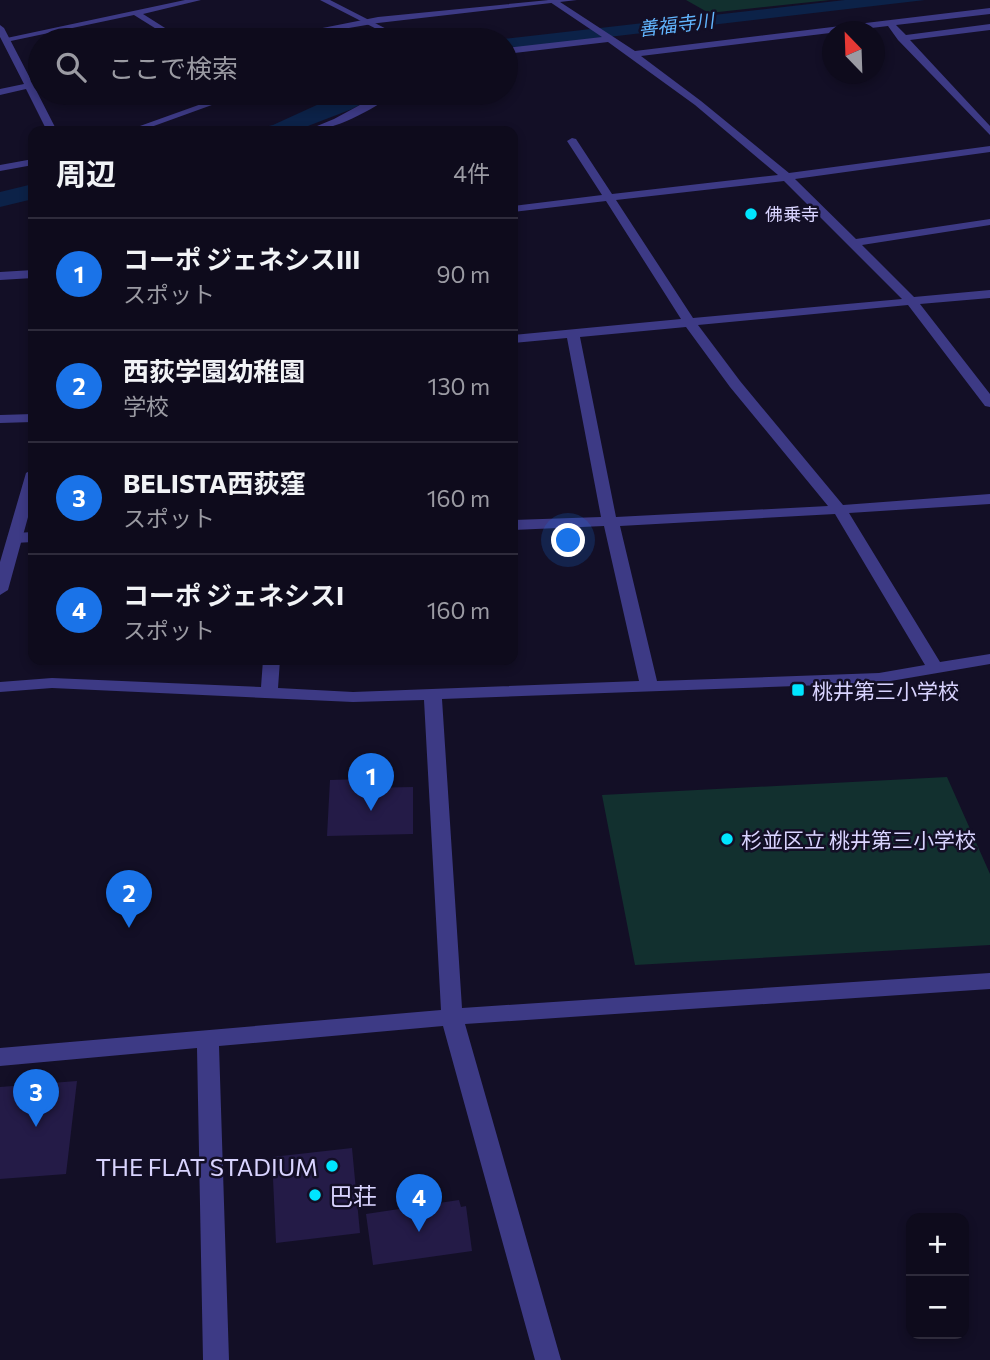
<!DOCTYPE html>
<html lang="ja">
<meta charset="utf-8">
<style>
body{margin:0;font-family:Commissioner,"Noto Sans JP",sans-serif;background:#171425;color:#f1f3f6}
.controls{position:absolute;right:21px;bottom:21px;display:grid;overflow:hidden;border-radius:14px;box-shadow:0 4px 10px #0003}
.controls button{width:63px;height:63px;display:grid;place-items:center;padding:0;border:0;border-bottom:2px solid #2e2b3b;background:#0e0b1c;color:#f1f3f6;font:35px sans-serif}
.compass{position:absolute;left:822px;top:21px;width:63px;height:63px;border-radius:50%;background:#0e0b1c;box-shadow:0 4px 10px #0003;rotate:337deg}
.you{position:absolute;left:569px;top:541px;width:24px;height:24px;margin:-18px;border:5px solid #fff;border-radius:50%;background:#1a73e8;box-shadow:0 0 0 10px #1a73e833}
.badge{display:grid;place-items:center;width:46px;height:46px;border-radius:50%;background:#1a73e8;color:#fff;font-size:23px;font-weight:700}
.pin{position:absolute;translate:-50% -58px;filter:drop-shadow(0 2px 4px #0008)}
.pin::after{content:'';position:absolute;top:37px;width:24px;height:21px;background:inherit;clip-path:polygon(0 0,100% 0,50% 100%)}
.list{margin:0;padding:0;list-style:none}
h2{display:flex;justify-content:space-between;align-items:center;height:91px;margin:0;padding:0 28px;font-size:30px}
h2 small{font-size:23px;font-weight:400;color:#9b9ba3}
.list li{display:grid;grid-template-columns:46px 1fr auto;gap:21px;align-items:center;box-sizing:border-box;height:112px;padding:0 28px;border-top:2px solid #2e2b3b}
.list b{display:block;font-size:26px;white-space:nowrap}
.list p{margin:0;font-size:23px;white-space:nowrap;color:#9b9ba3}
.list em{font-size:23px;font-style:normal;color:#9b9ba3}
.icon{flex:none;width:38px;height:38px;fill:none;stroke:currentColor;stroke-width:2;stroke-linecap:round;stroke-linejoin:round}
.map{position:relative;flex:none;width:990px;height:1360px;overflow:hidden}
.search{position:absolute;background:#0e0b1c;box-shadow:0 4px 10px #0003;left:28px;top:28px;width:490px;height:77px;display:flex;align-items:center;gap:18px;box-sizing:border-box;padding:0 24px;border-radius:38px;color:#9b9ba3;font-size:26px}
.panel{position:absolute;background:#0e0b1c;box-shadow:0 4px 10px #0003;left:28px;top:126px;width:490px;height:539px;border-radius:14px}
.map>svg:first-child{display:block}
</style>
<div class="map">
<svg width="990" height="1360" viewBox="0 0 990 1360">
<rect width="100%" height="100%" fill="#130f26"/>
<path fill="#12302f" d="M686,0H830L709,13Z
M947,777L990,874V945L635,965L602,795Z"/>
<path fill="#0c2248" d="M845,0H925L506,49V40H494Z
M343,93H381L352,109L295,131H247L273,125Z
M33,184V199L0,207V192Z"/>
<path fill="#241b47" d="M363,779V788L413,787V834L327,836L330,780Z
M77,1081L66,1174L0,1179V1087Z
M352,1148L360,1233L276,1243L272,1157Z
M459,1200L461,1207L466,1206L472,1251L373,1265L366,1214Z"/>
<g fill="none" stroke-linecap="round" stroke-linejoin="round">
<path fill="#3d3a85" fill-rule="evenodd" d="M185,0H201L143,14L184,40H174L134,15L6,42L2,39Z
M320,0H330L408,40H398Z
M547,0H557L635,51L990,8V14L896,25L906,35L990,24V30L910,40L990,126V135L898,40L888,26L641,56L701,101L789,173L990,146V152L795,179L856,239L990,219V225L862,245L914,297L990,290V298L920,304L990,394V407L985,406L908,305L698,325L740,381L843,505L990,494V504L849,513L940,662L990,654V664L879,683L442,699L462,1008L990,973V989L465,1024L561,1360H535L443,1026L219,1046L229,1360H203L197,1048L0,1066V1048L441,1010L424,700L353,702L52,688L0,692V682L52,678L261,687L263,660H280L278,688L353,692L639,681L604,526L513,530V520L601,517L567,338L513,343V335L681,319L606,201L513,212V206L602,195L567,141L572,138L576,139L612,194L778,175L695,105L608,42L506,54V48L602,37ZM784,181L902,299L693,318L616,200ZM686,327L730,387L828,506L616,517L580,337ZM835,514L925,665L879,673L657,681L620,526Z
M232,93H245L140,131H126Z
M382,93H394C374,110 331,132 305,131L334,119Z
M33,159V165L0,171V165Z
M33,270V278L0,280V272Z
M33,414V422L0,423V415Z
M33,532V542L15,543L7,538L15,533Z"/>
<path fill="#3d3a85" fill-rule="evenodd" d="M549,0H577L378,23L279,40H262L378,17Z
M0,25L4,28L32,82H40V86L35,88L57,131H47L26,89L0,95V89L24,84L0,37Z
M33,469V499L8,590L0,595V562L26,473Z"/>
</g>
<g fill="#00e5ff" stroke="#130f26" stroke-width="2.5">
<circle cx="751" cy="214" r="7"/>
<rect x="791" y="683" width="14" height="14" rx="3.5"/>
<circle cx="727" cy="839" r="7"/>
<circle cx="332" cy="1166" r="7"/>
<circle cx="315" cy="1195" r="7"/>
</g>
<g text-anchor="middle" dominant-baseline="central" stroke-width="5" stroke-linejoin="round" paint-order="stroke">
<g font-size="18" fill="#d9d4ff" stroke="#130f26" text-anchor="start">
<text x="765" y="214">佛乗寺</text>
</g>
<g font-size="19" font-style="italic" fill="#62b6ff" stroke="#130f26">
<text transform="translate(676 24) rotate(-7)">善福寺川</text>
</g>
<g font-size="21" fill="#d9d4ff" stroke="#130f26" text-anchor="start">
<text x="812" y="690">桃井第三小学校</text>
<text x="741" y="839">杉並区立 桃井第三小学校</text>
</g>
<g font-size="24" fill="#d9d4ff" stroke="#130f26" text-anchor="end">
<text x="318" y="1166">THE FLAT STADIUM</text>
<text x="329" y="1195" text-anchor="start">巴荘</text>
</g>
</g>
</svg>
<div class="controls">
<button>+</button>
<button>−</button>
</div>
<svg class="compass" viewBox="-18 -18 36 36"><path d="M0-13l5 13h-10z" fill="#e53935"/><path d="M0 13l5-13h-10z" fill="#9b9ba3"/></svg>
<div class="you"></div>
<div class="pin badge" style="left:371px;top:811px">1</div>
<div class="pin badge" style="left:129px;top:928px">2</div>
<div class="pin badge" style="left:36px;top:1127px">3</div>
<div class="pin badge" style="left:419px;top:1232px">4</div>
<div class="search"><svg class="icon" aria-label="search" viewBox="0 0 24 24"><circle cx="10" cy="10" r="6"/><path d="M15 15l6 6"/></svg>ここで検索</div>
<section class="panel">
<h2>周辺<small>4件</small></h2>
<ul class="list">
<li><span class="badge">1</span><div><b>コーポ ジェネシスIII</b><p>スポット</p></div><em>90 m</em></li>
<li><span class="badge">2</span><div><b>西荻学園幼稚園</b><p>学校</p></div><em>130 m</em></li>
<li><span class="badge">3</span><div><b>BELISTA西荻窪</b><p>スポット</p></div><em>160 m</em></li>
<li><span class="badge">4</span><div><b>コーポ ジェネシスI</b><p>スポット</p></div><em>160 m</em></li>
</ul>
</section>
</div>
